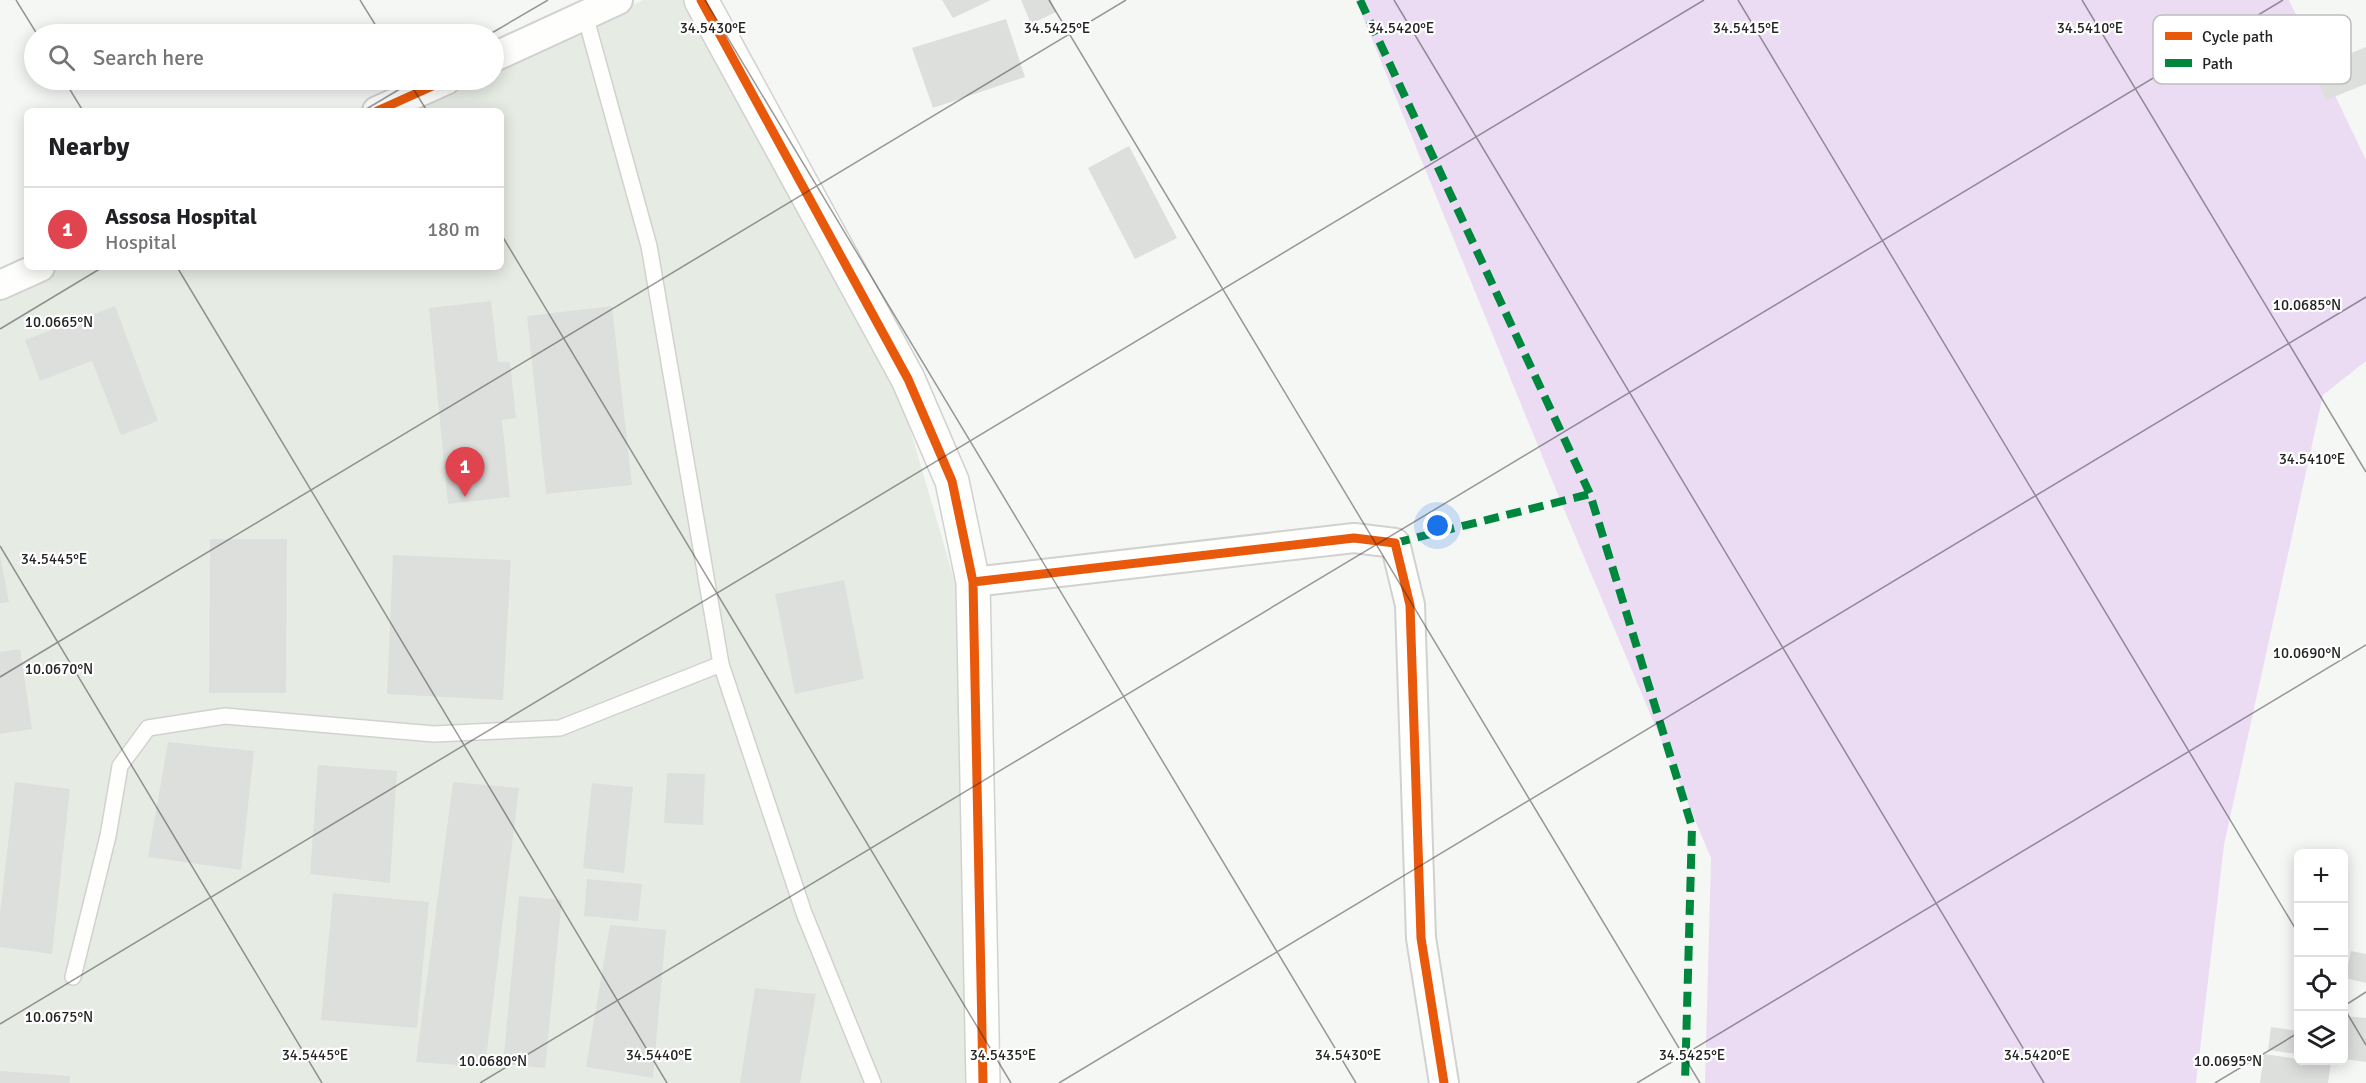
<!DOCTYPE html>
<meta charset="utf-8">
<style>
body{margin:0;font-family:Signika,sans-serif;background:#f2f2f2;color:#202124}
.controls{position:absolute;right:18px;bottom:18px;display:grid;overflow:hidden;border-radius:9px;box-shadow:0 3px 15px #0003}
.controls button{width:54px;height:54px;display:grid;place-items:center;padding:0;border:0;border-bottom:2px solid #e0e0e0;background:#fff;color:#202124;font:30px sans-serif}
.you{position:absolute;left:1438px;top:526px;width:21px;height:21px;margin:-15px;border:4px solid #fff;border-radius:50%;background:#1a73e8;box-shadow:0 0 0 9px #1a73e833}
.badge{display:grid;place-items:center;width:39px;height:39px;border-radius:50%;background:#6c6e6c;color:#fff;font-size:20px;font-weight:700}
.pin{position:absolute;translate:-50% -50px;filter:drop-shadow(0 2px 3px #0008)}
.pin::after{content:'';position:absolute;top:32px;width:21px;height:18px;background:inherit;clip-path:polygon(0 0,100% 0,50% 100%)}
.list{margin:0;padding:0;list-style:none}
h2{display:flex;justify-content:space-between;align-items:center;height:78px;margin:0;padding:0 24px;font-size:26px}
h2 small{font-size:20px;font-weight:400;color:#757577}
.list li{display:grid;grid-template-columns:39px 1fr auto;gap:18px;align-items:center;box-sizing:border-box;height:84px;padding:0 24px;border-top:2px solid #e0e0e0}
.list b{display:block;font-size:22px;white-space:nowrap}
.list p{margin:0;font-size:20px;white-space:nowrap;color:#757577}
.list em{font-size:20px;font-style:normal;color:#757577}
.icon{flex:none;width:33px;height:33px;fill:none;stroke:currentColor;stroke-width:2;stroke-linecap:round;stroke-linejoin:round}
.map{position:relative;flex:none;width:2366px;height:1083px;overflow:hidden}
.search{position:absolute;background:#fff;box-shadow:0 3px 15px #0003;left:24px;top:24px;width:480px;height:66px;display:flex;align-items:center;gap:15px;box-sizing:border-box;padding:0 21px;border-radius:33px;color:#757577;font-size:22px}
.panel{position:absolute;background:#fff;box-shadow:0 3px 15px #0003;left:24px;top:108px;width:480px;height:162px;border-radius:9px}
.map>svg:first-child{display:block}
</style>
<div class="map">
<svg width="2366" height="1083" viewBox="0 0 2366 1083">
<rect width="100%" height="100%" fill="#f5f7f4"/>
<path fill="#e6ece4" d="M643,0H690L901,398L959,596L973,1083H0V294L59,267H501V111H400L469,80H494V68Z"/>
<path fill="#ebdcf4" d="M1356,0H2289L2366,160V361L2323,395L2224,845L2196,1083H1705L1711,858L1563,507Z"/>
<path fill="#dddfdd" d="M942,0H991L953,18Z
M1021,0H1051L1056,12L1031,24Z
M1006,19L1025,77L933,108L912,48Z
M2366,47V84L2326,100L2313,69Z
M1129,146L1177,238L1135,259L1088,168Z
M491,301L498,362H510L516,418L502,420L510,497L448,504L429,308Z
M115,306L158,421L121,435L92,361L40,381L25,340Z
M612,306L632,485L546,494L527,316Z
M210,539H287L286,693H209Z
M0,555L9,602L0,603Z
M393,555L511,560L503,700L387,694Z
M844,580L864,679L795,694L775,594Z
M20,649L32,729L0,734V652Z
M168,742L254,751L241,870L148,857Z
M318,765L397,771L390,883L310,874Z
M667,773L705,774L703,825L664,823Z
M15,782L70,789L52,954L0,947V914Z
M453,782L519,788L485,1067L416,1062Z
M592,783L633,787L624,873L583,868Z
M587,879L642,884L638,921L584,916Z
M333,893L429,902L417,1028L321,1020Z
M519,896L562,900L545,1068L503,1064Z
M610,925L666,930L653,1078L586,1067Z
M2351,951L2366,954V983L2345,978Z
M755,988L816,994L800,1083H740Z
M2344,1016L2366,1018V1062L2344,1059Z
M2271,1027L2298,1031V1054L2268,1050Z
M2264,1054L2298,1059V1060L2331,1063L2328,1083H2260Z
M0,1071L70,1076V1083H0Z"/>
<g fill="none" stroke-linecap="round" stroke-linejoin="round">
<g stroke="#d1d2d0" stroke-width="18">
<path id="service" d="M585,15L649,246L721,664L804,913L873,1083
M73,977L108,836L120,766L148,728L225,716L434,734L560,728L721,664"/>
</g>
<g stroke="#d1d2d0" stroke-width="32">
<path id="minor" d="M494,57L618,0
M377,111L446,80
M0,285L40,267
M973,582L1354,538L1395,543L1410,605L1421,938L1444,1083"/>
</g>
<g stroke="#d1d2d0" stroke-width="36">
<path id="tertiary" d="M701,0L908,379L952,481L973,582L983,1083"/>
</g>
<use href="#service" stroke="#fefefd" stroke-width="15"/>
<use href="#minor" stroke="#fefefd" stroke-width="28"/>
<use href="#tertiary" stroke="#fefefd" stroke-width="33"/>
<path stroke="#00873e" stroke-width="8" stroke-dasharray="15 8" stroke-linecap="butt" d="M1360,0L1590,494L1692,827L1685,1083
M1395,543L1590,494"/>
<g stroke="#fff" stroke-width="13">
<path id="cycleway" d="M701,0L908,379L952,481L973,582L983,1083
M377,111L446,80
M973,582L1354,538L1395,543L1410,605L1421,938L1444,1083"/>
</g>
<use href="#cycleway" stroke="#e8590c" stroke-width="9"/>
</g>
<path fill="none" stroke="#232423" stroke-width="1.5" stroke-opacity="0.45" d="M16,0L37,34M360,0L381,34M705,0L1356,1083M1049,0L1700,1083M1394,0L2044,1083M1738,0L2298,933M2082,0L2366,472M490,34L548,0M64,80L83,111M408,80L427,111M363,111L415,80M501,234L1011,1083M177,267L667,1083M0,329L103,267M0,546L322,1083M0,677L1126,0M2344,1006L2366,992M2344,1008L2366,1045M0,1024L1704,0M480,1083L2283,0M1059,1083L2366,297M1637,1083L2366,645M2215,1083L2298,1033"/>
<rect x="2153" y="15" width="198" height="69" rx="9" fill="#fff" stroke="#bdbdbd" stroke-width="1.5"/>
<rect x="2165" y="32" width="27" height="8" fill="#e8590c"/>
<rect x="2165" y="59" width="27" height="8" fill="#00873e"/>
<g font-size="16" fill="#232423">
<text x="2202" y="42">Cycle path</text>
<text x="2202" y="69">Path</text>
</g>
<g font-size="15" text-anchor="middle" fill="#232423" stroke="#fff" stroke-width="4.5" stroke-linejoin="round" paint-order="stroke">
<text x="713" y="33">34.5430°E</text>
<text x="1057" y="33">34.5425°E</text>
<text x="1401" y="33">34.5420°E</text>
<text x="1746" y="33">34.5415°E</text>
<text x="2090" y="33">34.5410°E</text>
<text x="2307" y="310">10.0685°N</text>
<text x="59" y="327">10.0665°N</text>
<text x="2312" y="464">34.5410°E</text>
<text x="54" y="564">34.5445°E</text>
<text x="2307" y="658">10.0690°N</text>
<text x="59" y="674">10.0670°N</text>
<text x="59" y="1022">10.0675°N</text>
<text x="315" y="1060">34.5445°E</text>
<text x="659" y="1060">34.5440°E</text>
<text x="1003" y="1060">34.5435°E</text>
<text x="1348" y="1060">34.5430°E</text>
<text x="1692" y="1060">34.5425°E</text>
<text x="2037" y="1060">34.5420°E</text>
<text x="493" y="1066">10.0680°N</text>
<text x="2228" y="1066">10.0695°N</text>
</g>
</svg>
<div class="controls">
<button>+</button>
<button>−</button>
<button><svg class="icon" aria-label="locate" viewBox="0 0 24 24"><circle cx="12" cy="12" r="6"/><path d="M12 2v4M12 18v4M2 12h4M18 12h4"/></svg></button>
<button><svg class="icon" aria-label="layers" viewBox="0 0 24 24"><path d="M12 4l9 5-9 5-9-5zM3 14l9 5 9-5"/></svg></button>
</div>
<div class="you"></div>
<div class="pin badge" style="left:465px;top:497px;background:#e0444e">1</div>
<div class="search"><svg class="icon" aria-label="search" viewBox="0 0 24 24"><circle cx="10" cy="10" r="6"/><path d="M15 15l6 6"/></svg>Search here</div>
<section class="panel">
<h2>Nearby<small></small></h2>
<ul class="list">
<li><span class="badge" style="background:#e0444e">1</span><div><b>Assosa Hospital</b><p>Hospital</p></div><em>180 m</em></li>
</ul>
</section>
</div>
